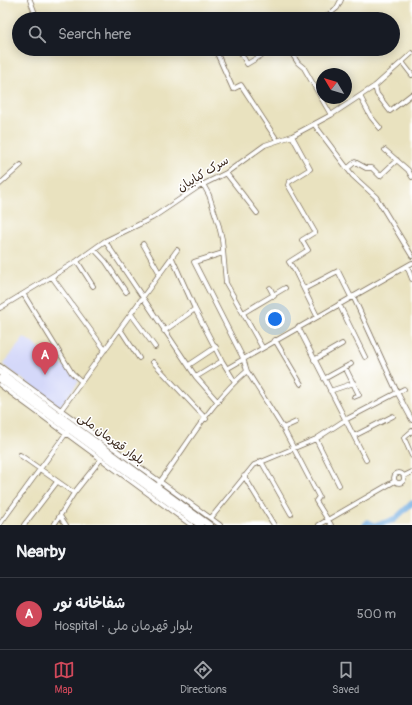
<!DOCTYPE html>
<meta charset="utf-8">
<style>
body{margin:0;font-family:Pangolin,"Playpen Sans Arabic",sans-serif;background:#242831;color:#f1f3f6}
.compass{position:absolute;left:316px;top:68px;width:36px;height:36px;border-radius:50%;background:#171b24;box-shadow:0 2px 10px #0003;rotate:308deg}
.you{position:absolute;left:275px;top:319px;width:14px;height:14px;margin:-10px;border:3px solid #fff;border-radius:50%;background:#1a73e8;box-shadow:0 0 0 6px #1a73e833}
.badge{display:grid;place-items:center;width:26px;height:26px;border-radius:50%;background:#d1495b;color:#fff;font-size:13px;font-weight:700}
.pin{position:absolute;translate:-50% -33px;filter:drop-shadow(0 1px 2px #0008)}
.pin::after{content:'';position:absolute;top:21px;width:14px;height:12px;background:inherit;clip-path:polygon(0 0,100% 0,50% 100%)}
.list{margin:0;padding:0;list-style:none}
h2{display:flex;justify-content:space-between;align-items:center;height:52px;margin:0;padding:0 16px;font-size:17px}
h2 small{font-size:13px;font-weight:400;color:#9ea1a6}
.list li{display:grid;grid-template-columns:26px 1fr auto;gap:12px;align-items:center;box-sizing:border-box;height:72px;padding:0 16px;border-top:1px solid #363941}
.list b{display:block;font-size:15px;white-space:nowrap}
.list p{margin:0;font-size:13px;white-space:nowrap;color:#9ea1a6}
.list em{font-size:13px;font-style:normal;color:#9ea1a6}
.icon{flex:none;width:22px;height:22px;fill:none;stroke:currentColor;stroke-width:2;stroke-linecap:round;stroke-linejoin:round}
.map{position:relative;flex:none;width:412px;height:525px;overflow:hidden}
.search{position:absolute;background:#171b24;box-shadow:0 2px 10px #0003;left:12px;right:12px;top:12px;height:44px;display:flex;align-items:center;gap:10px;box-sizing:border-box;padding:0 14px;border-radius:22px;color:#9ea1a6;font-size:15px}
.sheet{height:124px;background:#171b24}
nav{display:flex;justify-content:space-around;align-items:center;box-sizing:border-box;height:56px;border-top:1px solid #363941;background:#171b24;font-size:11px;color:#9ea1a6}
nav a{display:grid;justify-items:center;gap:2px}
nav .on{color:#d1495b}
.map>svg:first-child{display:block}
</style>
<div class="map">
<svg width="412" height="525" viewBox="0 0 412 525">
<rect width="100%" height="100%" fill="#fff"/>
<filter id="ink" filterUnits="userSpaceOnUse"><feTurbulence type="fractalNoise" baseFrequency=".025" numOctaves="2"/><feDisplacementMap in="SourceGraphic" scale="8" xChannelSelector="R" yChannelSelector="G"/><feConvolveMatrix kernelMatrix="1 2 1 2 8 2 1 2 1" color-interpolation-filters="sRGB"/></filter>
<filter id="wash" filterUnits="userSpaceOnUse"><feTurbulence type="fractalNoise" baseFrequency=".012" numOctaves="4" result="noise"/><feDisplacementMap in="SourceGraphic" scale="16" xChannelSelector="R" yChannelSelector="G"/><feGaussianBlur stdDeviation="0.9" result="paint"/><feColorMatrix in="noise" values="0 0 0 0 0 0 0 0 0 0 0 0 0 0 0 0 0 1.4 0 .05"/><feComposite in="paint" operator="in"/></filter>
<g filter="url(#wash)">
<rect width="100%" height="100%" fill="#e9e2bf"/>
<path fill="#d4d8f9" d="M24,337L68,369L79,381L60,407L3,365Z"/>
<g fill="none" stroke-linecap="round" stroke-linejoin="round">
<path stroke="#6eaadf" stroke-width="5.5" d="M365,525L368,522L374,525
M376,525L394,520L412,503"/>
</g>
</g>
<g filter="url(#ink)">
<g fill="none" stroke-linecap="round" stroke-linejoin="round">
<g stroke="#786a56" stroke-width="5.5">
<path id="minor" d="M30,0L37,19
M323,19L337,8L341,0
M215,49L233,89L241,85L277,140
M239,49L247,64L272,49
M289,49L298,63L304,68L331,115
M402,62L412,75
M375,86L377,94L390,111L412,94
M360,96L371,117L380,128
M314,124L353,176L376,197L412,256
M292,136L310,169L289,182L288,185L315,232L302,240L308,250L289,262L295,271L317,316
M385,150L408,170L412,177
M348,168L355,162L366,168H372L380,176L397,160
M226,173L257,213
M0,184L21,165
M203,184L209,195L219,226L222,239L226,283L262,347
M105,241L196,377L218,402
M143,244L160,274
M94,249L106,262L126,292
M223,253L194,262L243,358L247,371L283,428L319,497L316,501L331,525
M172,258L195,309L222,361L235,382
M77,261L93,286
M407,266L412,279
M52,277L105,350
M270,288L274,296
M304,289L338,271L351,297
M24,295L72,373L81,381
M353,296L397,392L412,420
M339,304L365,357
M0,308L77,261L105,241L152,218L198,187L226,173L265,145L292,136L331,115L375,86L412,53
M243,313L285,288
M131,314L155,347
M298,327L366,460
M120,329L139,358
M164,331L195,309
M275,340L301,384
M314,360L342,344
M153,362L206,419
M189,365L216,347
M0,366L220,525
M345,367L359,395L354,397
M228,368L412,263
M196,377L222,361
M324,379L351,364
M0,385L191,525
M330,391L354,383
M61,410L177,250
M283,428L296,422
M412,431L404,438L412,456
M354,436L393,416
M316,439L339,485
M20,455L74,493
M261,461L291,514
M394 478a5 5 0 1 1 10 0a5 5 0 1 1-10 0Z
M244,476L274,525
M404,476L412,472
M159,483C187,446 211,401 247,371
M60,516L66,525
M211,518L254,465L316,439L345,420L404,389
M0,524L67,432
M24,525L57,482
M54,525L74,493L101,459
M319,525L395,481"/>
</g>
<g stroke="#786a56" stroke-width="8">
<path id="highway" d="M0,372L209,525
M0,379L200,525"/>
</g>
<use href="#minor" stroke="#fff" stroke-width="4"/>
<use href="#highway" stroke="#fff" stroke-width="6"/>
</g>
</g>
<g text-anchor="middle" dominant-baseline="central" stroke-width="3" stroke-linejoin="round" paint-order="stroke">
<g font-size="12" fill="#3b2a1e" stroke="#fff">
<text transform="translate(203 174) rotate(-31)">سرک کبابیان</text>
<text transform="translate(111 439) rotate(36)">بلوار قهرمان ملی</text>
</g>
</g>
</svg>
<svg class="compass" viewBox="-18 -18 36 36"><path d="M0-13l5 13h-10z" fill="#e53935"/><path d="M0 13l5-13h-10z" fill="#9ea1a6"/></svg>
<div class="you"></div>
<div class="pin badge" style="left:45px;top:375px">A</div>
<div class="search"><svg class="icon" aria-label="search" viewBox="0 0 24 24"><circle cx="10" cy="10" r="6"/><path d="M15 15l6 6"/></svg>Search here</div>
</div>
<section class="sheet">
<h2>Nearby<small></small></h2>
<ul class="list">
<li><span class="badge">A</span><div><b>شفاخانه نور</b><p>Hospital · بلوار قهرمان ملی</p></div><em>500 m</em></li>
</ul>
</section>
<nav>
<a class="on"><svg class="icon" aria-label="map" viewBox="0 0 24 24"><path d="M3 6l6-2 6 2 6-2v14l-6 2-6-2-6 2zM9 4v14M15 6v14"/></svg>Map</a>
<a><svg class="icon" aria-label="directions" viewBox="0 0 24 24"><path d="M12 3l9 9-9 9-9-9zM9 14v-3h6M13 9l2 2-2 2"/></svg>Directions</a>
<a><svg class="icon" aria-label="saved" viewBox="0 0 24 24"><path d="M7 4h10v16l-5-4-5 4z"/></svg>Saved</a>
</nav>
